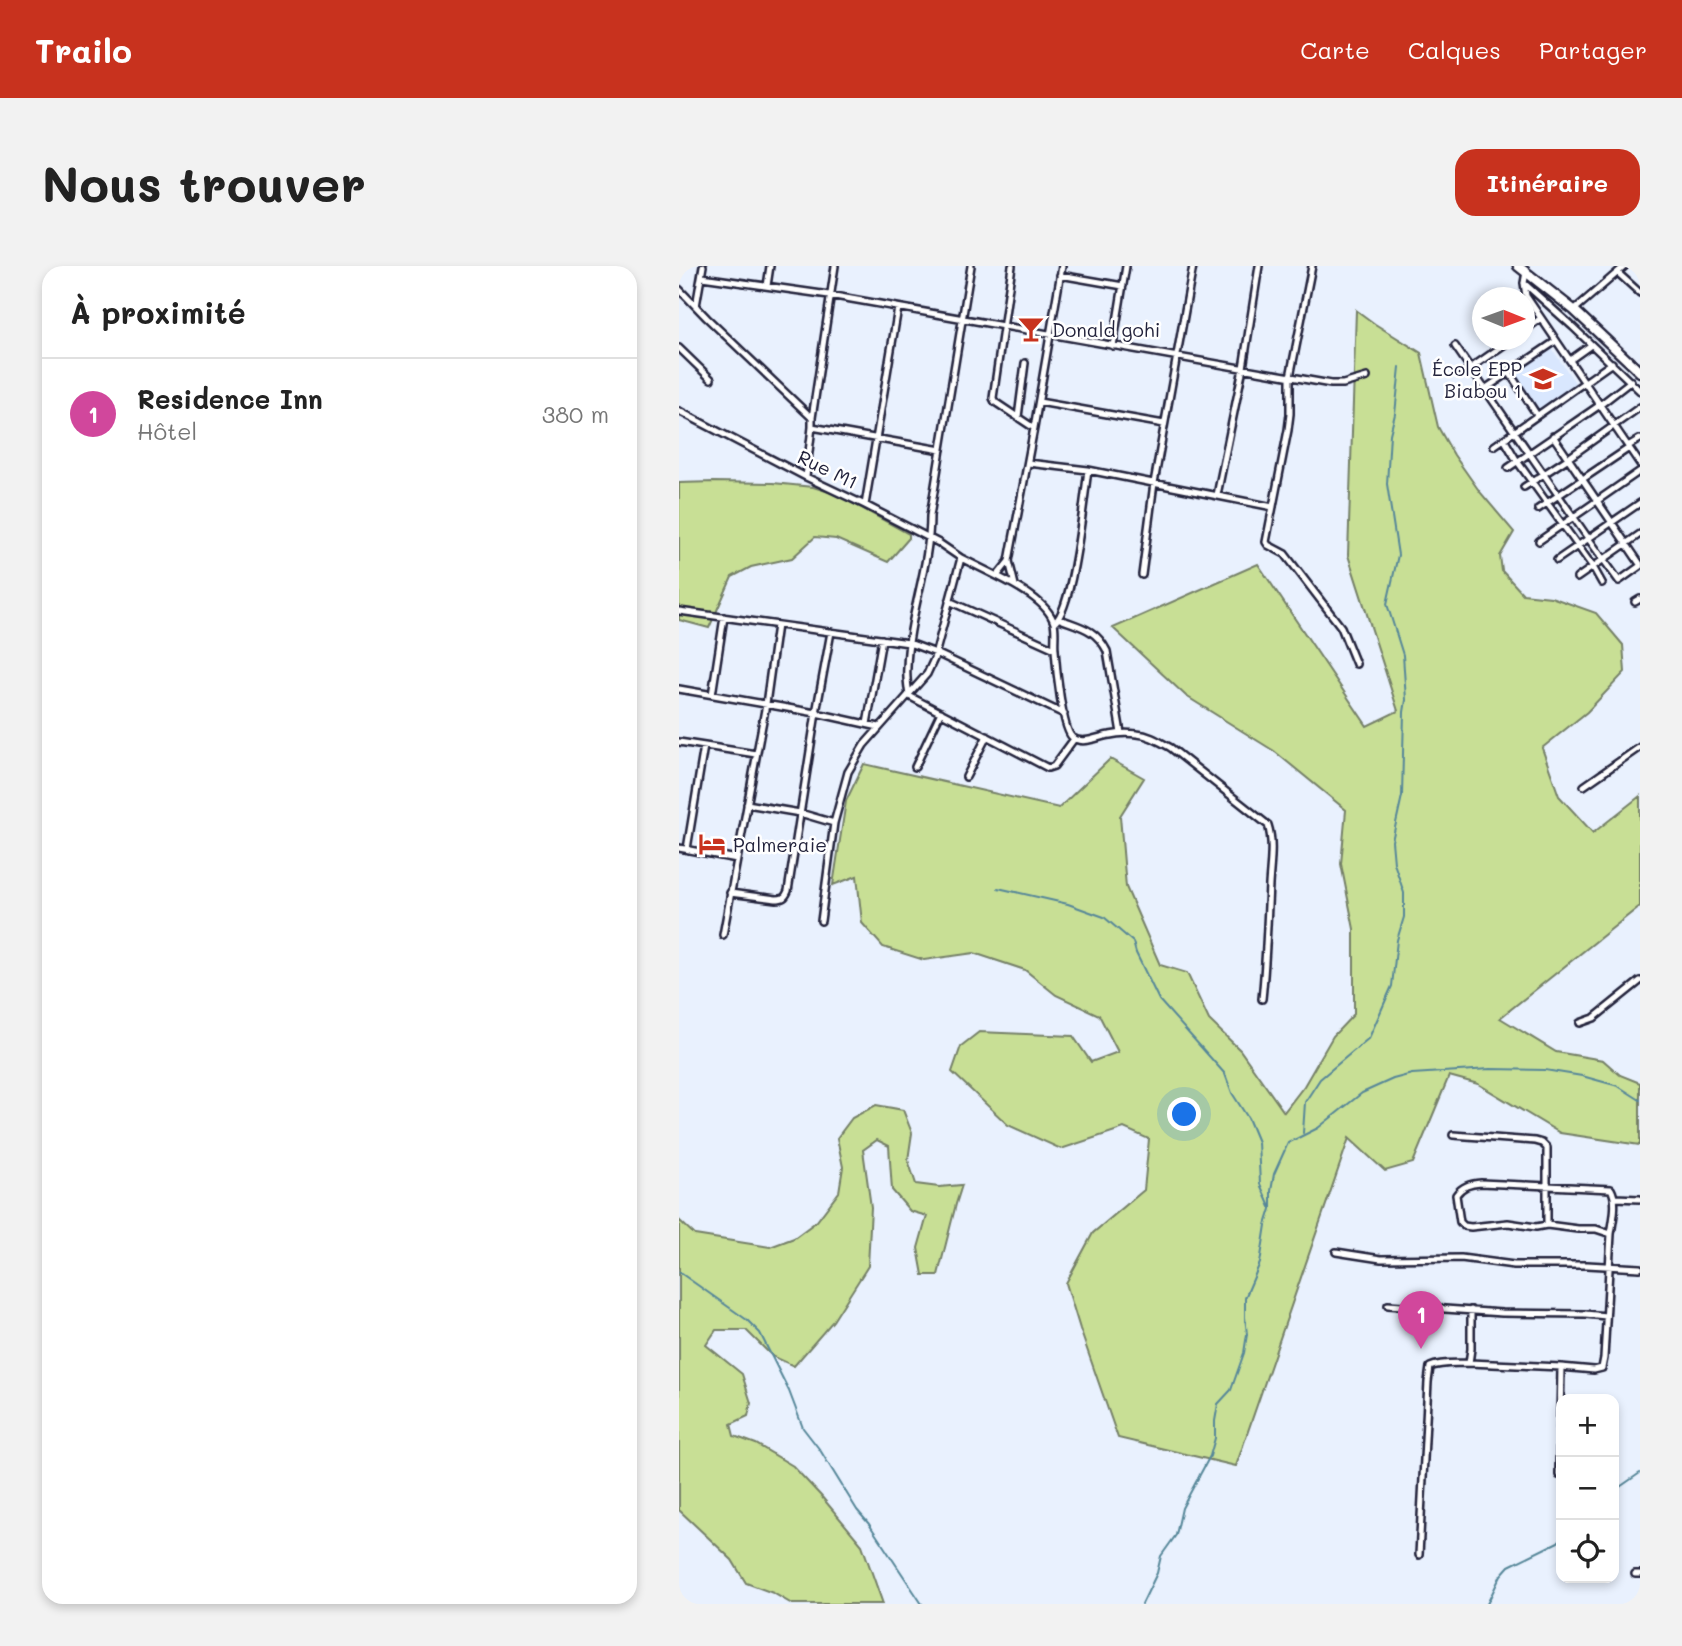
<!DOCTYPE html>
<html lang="fr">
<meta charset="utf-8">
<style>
body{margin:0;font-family:Mali,sans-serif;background:#f2f2f2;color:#222}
.controls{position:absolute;right:21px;bottom:21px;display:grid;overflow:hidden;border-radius:14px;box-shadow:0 4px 10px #0003}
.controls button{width:63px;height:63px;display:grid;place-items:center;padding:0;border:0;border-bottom:2px solid #e0e0e0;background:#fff;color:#222;font:35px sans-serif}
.compass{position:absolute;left:793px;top:21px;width:63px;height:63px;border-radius:50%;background:#fff;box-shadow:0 4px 10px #0003;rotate:91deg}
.you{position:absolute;left:506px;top:849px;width:24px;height:24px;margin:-18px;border:5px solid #fff;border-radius:50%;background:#1a73e8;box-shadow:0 0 0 10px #1a73e833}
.badge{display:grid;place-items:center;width:46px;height:46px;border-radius:50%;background:#c8321e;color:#fff;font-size:23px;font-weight:700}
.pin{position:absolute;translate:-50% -58px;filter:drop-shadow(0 2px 4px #0008)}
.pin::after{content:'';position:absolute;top:37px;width:24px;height:21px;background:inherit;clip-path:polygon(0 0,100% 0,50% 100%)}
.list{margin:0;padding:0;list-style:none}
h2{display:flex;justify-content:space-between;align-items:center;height:91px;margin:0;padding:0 28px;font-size:30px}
h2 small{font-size:23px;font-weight:400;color:#767676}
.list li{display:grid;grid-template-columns:46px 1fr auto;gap:21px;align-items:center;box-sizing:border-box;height:112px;padding:0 28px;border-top:2px solid #e0e0e0}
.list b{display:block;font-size:26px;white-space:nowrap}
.list p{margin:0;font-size:23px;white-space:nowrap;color:#767676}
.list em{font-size:23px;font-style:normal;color:#767676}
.icon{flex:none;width:38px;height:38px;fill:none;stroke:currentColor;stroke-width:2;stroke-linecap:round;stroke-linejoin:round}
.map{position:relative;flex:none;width:961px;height:1338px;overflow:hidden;border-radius:21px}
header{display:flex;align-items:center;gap:42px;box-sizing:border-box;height:98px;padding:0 35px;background:#c8321e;color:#fff}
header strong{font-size:33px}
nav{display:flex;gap:38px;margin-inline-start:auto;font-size:24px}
.intro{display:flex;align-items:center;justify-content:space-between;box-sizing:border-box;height:168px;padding:0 42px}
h1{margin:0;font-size:49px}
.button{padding:18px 32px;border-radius:21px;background:#c8321e;color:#fff;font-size:24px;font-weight:700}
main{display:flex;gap:42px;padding:0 42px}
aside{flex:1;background:#fff;border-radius:21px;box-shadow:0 4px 10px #0003}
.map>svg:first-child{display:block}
</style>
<header>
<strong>Trailo</strong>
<nav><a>Carte</a><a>Calques</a><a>Partager</a></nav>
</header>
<div class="intro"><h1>Nous trouver</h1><a class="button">Itinéraire</a></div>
<main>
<aside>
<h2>À proximité<small></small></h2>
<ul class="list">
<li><span class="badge" style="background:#d1479c">1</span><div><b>Residence Inn</b><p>Hôtel</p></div><em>380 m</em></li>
</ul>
</aside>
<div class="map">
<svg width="961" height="1338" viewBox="0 0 961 1338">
<rect width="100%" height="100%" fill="#e9f1fe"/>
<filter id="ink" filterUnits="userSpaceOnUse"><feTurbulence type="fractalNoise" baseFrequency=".0143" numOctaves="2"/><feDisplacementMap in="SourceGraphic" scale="14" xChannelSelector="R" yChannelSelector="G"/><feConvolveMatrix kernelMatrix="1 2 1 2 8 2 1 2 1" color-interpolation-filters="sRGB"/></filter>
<g filter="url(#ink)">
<path fill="#d9e7fe" d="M871,80L897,118L857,145L831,107Z"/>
<path fill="#c8df95" stroke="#758068" stroke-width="2" d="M677,44L696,58L742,87L759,161L775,189L801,226L835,266L821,290L823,305L844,328L872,331L917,347L944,379L946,406L908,446L863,482L880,530L914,567L961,530V640L821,752L877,786L924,794L941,809L961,817V879L881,867L799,818L770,810L734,897L706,905L670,872L557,1200L439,1172L401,1063L387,1017L414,967L465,924L470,873L445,862L382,883L329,859L273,806L282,780L300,766L394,770L412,796L439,786L420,749L377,729L346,704L295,687L245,694L204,681L183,657L178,610L154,619L167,535L185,498L380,542L431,493L465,512L441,550L447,621L481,699L508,707L530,754L561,784L605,846L625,820L654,770L675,748V663L662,598L667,544L595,485L507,430L434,362L579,298L688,460L719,445L669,289Z
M35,216L94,217L134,221L157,228L230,268V272L209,296L157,273L136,271L113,292L72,301L53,311L30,362L0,354V217Z
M197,839L224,844L233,867L229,894L237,918L260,921L283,919L277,938L259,1009H244L239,982L248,950L231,945L213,924L210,880L198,874L184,884L192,941L189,1000L154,1055L115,1100L93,1090L67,1064H37L27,1079L63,1108L72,1137L69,1150L52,1158L55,1170L77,1178L114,1200L142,1230L183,1279L204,1338H113L94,1327L67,1317L53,1294L0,1244V954L16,969L91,981L115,972L138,955L160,926L164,901L158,872L173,852Z"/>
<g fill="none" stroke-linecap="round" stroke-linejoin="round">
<path stroke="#578799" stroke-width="2" d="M319,622L389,638L425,651L454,676L457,687L480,734L546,808L553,827L569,852L579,876L581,918L591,941
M624,867L626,836L641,813L690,772L713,720L718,674L725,651V627L715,597L713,575L723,530L725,446L727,434L724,389L708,338L719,289L708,218L711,168L716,148L721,101
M0,1006L68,1054L81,1067L110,1125L124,1162L141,1184L178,1244L190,1258L243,1338
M935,1225L961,1207
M463,1338L478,1307L482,1290L497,1269L503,1242L531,1190L536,1172V1155L539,1138L552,1124L565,1087L568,1068L566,1051V1032L581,997L587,959L592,943V925L595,908L609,877L639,862L683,827L714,813L733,808L811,803L866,804L903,810L939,820L961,834
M808,1338L822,1309L830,1300L879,1276L882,1273"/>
<g stroke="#22223b" stroke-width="10">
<path id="street" d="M292,0L251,250C251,302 229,351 228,402C227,411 229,421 230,430L369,502L375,500L395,473
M333,0L314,132L316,136L355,162
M633,0L611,111V148L609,164L587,276L589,279L606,288L662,361L677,398
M847,6L845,17L847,30L961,198
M939,7L961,27
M381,9L444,20
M23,11L150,29L652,118H664L688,111
M845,17L894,61L961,125
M88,20L91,0
M0,23L28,52L133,152
M17,40L24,0
M895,44L946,0
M846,64L862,52
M434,80L447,0
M776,80L909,272L940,315L961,300
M0,82L32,113
M891,94L912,79
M830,106L858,149
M783,108L832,74
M797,129L877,75
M360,136L485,158
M0,145L127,211L186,239L260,277L282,292L318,310L330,295L355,162L383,0
M339,151L346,97
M133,161L262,184
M874,170L961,298
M825,173L838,195L914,301L923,317
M815,180L933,97
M949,180L961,173
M349,197L409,204L594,241
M829,202L921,139L952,115
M127,211L133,161V152L156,0
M845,221L888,193L961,141
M538,229L564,102L580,0
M186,239L219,42
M859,243L950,182
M860,275L961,205
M878,294L961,237
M330,295L336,319
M463,309L475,217L514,0
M318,310C336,319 369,336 375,357C377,365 375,376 376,384C377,399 383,465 394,472C405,479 420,470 431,469C440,467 449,467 458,468C471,469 481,476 492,482L589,559C595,577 591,600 590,619C588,657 587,695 583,733
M898,312L961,268
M270,335L376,383
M956,336L961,333
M0,345L230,377L257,387L385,448
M381,353C402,361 417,363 428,385L442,467
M375,357C394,344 405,232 409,204
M0,423L137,447L200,461
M33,429L45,351
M188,458L203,373
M0,476L77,488
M236,501L262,446
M287,511L308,470
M905,520L961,481
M68,538L121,547L155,557
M0,582L58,593
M8,583L25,480
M51,627L97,633C104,633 106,632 109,625L137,447L152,366
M142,655L155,557L169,506L185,479L248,408L255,393L282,292
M44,669L87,438L98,359
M901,757L915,752L961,715
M774,869L856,875L863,877L868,882V959
M802,917L932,923C939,935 934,954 932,968L917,963H899L868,959L857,961L829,957L792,961L785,960L781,956L777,929C783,920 791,918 802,917Z
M936,932L961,933
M657,986L702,993L782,992L835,999H908L961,1002
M709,1039L823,1047L906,1048L927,1050
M790,1097L882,1101
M880,1209L882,1101L915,1104L923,1102L925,1092L932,968
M740,1289L749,1116L751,1101C763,1096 777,1098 790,1097L792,1083V1044
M956,1308H961"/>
</g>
<g stroke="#22223b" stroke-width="13">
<path id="secondary" d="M839,0L895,44L961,106"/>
</g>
<use href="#street" stroke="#fff" stroke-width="5"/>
<use href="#secondary" stroke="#fff" stroke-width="8"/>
</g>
</g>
<defs>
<g id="bar-bare" transform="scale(2.1)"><path d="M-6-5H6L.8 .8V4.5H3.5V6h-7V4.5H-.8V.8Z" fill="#c8321e" stroke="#fff" stroke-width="2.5" paint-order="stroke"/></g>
<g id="school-bare" transform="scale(2.1)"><path d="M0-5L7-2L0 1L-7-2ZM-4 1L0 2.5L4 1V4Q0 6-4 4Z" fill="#c8321e" stroke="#fff" stroke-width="2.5" paint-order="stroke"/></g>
<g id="hotel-bare" transform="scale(2.1)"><path d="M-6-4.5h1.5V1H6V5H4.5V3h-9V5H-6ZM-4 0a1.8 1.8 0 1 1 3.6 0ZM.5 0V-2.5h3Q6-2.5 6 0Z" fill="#c8321e" stroke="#fff" stroke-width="2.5" paint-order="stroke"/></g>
</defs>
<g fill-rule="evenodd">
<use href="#bar-bare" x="352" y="63"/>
<use href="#school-bare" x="864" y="113"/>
<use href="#hotel-bare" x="33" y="578"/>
</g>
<g text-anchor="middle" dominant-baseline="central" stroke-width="5" stroke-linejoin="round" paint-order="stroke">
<g font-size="19" fill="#22223b" stroke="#fff" text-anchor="start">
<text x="373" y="63">Donald gohi</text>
<text x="843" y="102" text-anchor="end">École EPP<tspan x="843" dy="22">Biabou 1</tspan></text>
<text x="54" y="578">Palmeraie</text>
</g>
<g font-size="19" fill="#22223b" stroke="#fff">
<text transform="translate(149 203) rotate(26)">Rue M1</text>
</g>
</g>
</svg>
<div class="controls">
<button>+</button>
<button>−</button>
<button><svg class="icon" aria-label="locate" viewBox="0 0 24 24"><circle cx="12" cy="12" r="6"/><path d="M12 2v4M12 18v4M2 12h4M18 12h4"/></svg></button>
</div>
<svg class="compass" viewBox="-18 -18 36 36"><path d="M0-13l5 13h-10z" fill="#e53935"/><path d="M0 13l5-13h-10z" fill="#767676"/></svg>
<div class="you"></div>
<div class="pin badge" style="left:742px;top:1083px;background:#d1479c">1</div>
</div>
</main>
